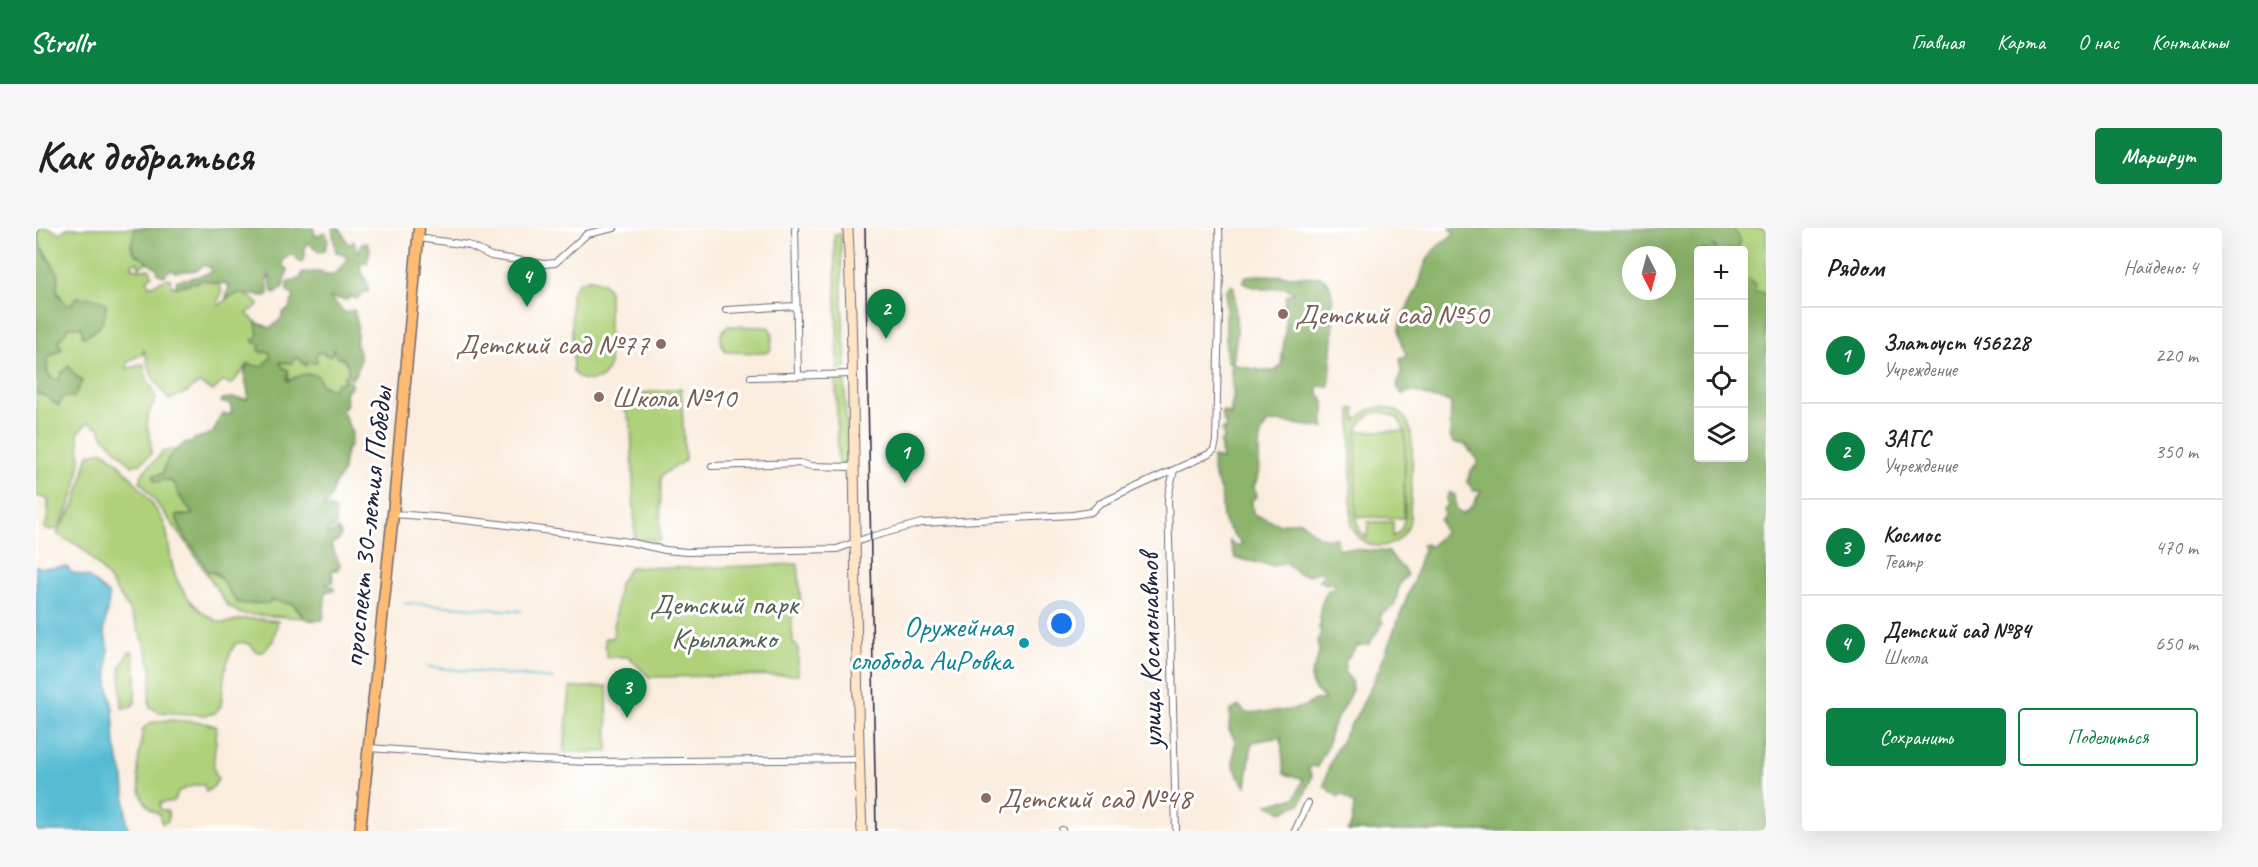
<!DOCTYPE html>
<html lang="ru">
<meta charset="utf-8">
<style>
body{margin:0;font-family:Caveat,sans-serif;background:#f6f6f6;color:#202124}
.controls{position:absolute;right:18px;top:18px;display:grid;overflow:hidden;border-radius:6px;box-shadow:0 6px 24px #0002}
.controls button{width:54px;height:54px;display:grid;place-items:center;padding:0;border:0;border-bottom:2px solid #e0e0e0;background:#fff;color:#202124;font:30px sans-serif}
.compass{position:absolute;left:1586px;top:18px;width:54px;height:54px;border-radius:50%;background:#fff;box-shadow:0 6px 24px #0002;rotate:174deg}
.you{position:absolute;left:1026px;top:396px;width:21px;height:21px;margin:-15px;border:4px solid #fff;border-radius:50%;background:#1a73e8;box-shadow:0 0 0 9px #1a73e833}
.badge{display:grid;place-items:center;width:39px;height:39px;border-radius:50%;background:#0b8043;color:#fff;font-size:20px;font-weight:700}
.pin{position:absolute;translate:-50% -50px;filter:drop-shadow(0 2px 3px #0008)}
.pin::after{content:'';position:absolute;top:32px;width:21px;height:18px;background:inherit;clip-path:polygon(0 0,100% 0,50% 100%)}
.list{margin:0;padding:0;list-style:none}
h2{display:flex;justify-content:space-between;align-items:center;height:78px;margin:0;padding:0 24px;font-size:26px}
h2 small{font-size:20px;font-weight:400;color:#757577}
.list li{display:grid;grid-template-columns:39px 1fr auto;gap:18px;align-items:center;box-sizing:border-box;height:96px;padding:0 24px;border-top:2px solid #e0e0e0}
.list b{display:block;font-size:22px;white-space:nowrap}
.list p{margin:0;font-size:20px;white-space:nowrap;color:#757577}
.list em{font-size:20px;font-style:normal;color:#757577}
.actions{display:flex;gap:12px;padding:18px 24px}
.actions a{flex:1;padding:14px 0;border:2px solid #0b8043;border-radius:6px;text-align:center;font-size:21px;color:#0b8043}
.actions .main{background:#0b8043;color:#fff}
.icon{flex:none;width:33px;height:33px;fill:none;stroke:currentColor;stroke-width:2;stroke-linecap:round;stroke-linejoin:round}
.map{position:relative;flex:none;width:1730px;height:603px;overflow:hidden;border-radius:6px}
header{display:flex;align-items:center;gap:36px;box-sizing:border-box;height:84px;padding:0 30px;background:#0b8043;color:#fff}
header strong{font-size:28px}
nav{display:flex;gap:33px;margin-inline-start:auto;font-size:21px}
.intro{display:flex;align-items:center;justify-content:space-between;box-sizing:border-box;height:144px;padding:0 36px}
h1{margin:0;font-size:42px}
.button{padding:15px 27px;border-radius:6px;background:#0b8043;color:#fff;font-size:21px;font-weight:700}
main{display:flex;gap:36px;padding:0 36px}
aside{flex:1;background:#fff;border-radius:6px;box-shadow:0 6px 24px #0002}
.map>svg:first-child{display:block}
</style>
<header>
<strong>Strollr</strong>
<nav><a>Главная</a><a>Карта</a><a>О нас</a><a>Контакты</a></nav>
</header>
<div class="intro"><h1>Как добраться</h1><a class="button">Маршрут</a></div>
<main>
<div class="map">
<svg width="1730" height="603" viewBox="0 0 1730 603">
<rect width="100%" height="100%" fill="#fff"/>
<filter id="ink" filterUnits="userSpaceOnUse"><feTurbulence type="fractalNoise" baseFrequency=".0167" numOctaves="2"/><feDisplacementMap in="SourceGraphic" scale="12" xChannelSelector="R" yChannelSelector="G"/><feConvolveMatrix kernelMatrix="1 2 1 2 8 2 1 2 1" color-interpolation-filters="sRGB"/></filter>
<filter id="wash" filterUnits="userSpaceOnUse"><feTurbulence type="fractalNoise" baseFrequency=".008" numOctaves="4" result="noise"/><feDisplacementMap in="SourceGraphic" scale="24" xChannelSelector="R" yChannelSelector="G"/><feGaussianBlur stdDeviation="1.35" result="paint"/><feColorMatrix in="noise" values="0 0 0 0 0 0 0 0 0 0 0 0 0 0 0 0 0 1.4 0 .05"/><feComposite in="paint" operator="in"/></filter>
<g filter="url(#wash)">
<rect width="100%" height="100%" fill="#faedde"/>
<path fill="#afd17a" stroke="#687a5a" stroke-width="1.5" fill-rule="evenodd" d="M3,0H12L24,5L31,0H99L95,18L98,25L112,34L103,39L102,34H98L96,38L98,41H114L116,47L111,52L113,58L134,50L136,58L140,59L169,52L183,56L186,64L181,75L184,77C198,62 208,63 223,76L211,86L220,94L223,104L218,115H222L226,125L233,124L235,129L226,139L212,136L196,156L186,154L177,163L163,155L151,164L133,172L116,148L108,122L107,126L92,133L91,141L108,136C108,153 118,157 120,172C102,199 117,200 115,226L105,235L96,238L68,209L64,200L52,194L42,205C48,240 41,271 21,301L10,302L8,300L12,290V271L0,268V165L9,168L22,177L26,169L46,153L36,144L23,153L15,150L11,143L12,129L20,125L22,113L33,99H45L47,109L42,69L32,79C16,59 21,56 14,34C9,18 0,22 3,0Z
M1679,0H1730V81L1708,65V22H1662L1655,30Z
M798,6H805L806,71L810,140L802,141Z
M555,51C564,53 570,55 573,64V139L566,150C555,153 543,155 537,143L535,66C540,55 544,52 555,51Z
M693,98L732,99L737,106L734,123L730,125L691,124C683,117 682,103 693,98Z
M296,120L312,137V147H308L307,154L298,161L258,149L254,153H249L253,150L252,142L246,139L244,134L249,135L258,130H262L270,138L271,134L281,135L280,126L285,124L290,128Z
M800,152H809L811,237H802Z
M645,160L649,232L625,248L624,312H599L595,197L584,168Z
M1345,179C1356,180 1367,185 1372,195C1380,211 1374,269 1374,290C1370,323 1328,329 1315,297V181H1319V193L1332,182ZM1346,184L1362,190L1369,203H1321C1325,191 1333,185 1346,184ZM1369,204V290L1365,302L1357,309V294H1332L1331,310L1324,303L1320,292V205V289L1368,290Z
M143,221L132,230L129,242L126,246V252H132L139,256L142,266L157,287H140C145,309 163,322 171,343C197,349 187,379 218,375C225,374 230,376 236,372L258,377L267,390L205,386L191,377L150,314L104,253C107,237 120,236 126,224Z
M67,223C85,234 121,278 129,298C134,313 133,332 139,347C147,366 163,386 183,394C189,396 194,394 201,392C214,389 229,392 242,393L237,413L227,424H221C214,416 211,413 200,415L195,423L189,442L185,478L179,485L170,487L123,484L114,479C111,464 118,452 115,438C104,393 79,355 48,322C39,313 28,313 21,305L40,274L53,226Z
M762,336L765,378C751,385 757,402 757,415L762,419V447L613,449L593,429H570L569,410H577L583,355L594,339L658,340Z
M93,424H97L100,448L99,475L95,479L86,480L84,440Z
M571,458L572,524H528L534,460Z
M132,492L165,494L180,498C183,515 172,536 182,551L178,558L170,564L168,557H159L143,563L138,573L124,575V581L132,584V593L126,596L123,586C94,575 102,527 107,501L114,495Z"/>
<path fill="#8bb36a" stroke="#566a52" stroke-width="1.5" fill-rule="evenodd" d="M0,0H3C0,20 12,28 22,45L21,65L32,78L42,69L60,70L70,76C69,94 64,103 47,109L45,99H33L22,113L26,121L12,129L11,143L15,150L23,152L24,146L33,138L36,144L46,153L38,169H26L23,178L9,168L0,165Z
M99,0H278V6L282,8L287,4L290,5L292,13L289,22L283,24L273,15L269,18V28L265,35L256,26L248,31L246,37L252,42L246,61L239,66L236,62L233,47L231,53L233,66L230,68L202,66L190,70L193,58L187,55L183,56L169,52L140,59L141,52L152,51L174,45L175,40L167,37L162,42L138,44L136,42L131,44L129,48L122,46L121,40L98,25L95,18Z
M296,0H304L313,17L318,13L320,21L323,24L325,16L331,14L334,21L331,35L325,34C323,49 333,48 332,64H328L321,71L315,68L311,72L294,70L309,85L318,82C322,93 322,104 320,115C320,120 324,124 324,129C325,136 320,145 316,151L312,147V137L306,129H301L297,121L295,129L285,124L280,126L281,135L271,134L270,138L262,130H258L256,135L244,134L246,139L252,142L251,153C266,149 263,143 282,148L286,158L297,161L300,156L307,154L308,147L315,154V159L310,162L309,168L311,176L306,182L316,205L314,218L310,223L306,246L298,257L295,269L287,281L292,279L299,282L300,298L291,304L292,307L302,301L305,306L303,312L295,316L304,337L301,342H296L297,354L290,356L297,359L298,363H290L287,392C264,394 272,390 259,378C254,374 243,373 236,372L232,375L208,376L201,374L181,345L171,343C163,322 144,309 140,287L149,288L157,286L142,266L139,256L132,252H126L123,254L118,253V247L126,246L132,230L150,214L156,215L158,211L177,205L184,189L188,186L193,187L196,183L194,176L185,174L187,171L194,170L212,171C214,158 203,149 212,136L226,139L235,129L233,124L222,123L224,119L222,115H218L216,112L222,108L220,94L234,100L246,90V85L253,81L258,68L251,63V55L265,50L266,44C273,45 276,44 282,44C285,44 288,46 292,47C301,47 308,37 311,30L305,25L300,24Z
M1414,0H1697C1701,7 1707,15 1701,22H1682L1677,16L1679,22H1662V230H1708V51L1715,53L1719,58V65L1725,64L1730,67V603H1312L1316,594L1318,577L1307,567L1302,569L1288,558L1292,541L1298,525L1324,481L1343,441L1378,351L1384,329L1388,325L1386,317L1390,316L1394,319L1408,304L1404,292L1408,287L1407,281L1412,276L1410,272L1413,264L1419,267L1420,281L1426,286L1436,278L1445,263H1438L1431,254L1434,245L1442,234L1430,217L1417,214L1414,208L1415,175C1406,170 1404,172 1396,170C1384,166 1379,161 1366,166L1361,158L1365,145L1364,131L1371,127C1351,96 1374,82 1384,53C1387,42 1389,32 1397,23C1403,16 1412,11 1418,5ZM1595,27H1631V63H1595Z
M1223,47L1286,49C1288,51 1291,53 1293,56C1302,74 1295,137 1293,159L1282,158V164L1288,174V200L1243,194L1232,195C1215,213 1230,238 1218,258L1220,269L1216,272L1217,286L1243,296L1264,293C1279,305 1281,312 1301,310L1302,320L1353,324C1358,334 1368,338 1371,347L1364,355L1358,378L1344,387L1347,395L1333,416L1321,418L1310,432L1308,444L1315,452L1316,462L1295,502L1292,517L1281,539L1275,538L1273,542L1276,549L1264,576L1246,584L1232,576L1259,570L1267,551L1248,546L1245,509L1216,514L1210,558L1202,548L1197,535L1199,512L1193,502L1194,483L1203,478L1210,485C1227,483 1267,485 1278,472H1289C1285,465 1277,463 1275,454C1272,443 1288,431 1281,413L1285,406L1283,399L1285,394C1281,383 1287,372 1292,362L1298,360L1297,354L1290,356L1282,352L1289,347L1283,344L1272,347L1263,346L1249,334L1238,338L1199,330C1198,323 1194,319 1193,312L1202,319L1206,315C1200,309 1192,302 1188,293C1185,284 1187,274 1185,265C1181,252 1174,244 1177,229L1186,231L1184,214L1188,210L1186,203L1190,199L1185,185L1188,183L1195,187C1193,179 1199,170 1197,163C1195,152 1195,149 1195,138L1197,136C1207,140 1228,143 1238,143L1245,137L1250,95L1248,82L1250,68L1257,65C1248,55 1239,62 1227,61C1221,60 1213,57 1207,54L1210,48Z
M1195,57L1198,59L1201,104L1197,135L1192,134L1190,125V63Z"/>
<path fill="#55bbd3" stroke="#3c6e87" stroke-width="1.5" d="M0,338L7,340L31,339L35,344L52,349L72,366L73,372L68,401L72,420V456L77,480L79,518L88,551L91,595L93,603H0Z"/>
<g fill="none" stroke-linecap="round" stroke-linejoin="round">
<path stroke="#55bbd3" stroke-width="2" d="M368,375L485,383
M391,439L517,451"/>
</g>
</g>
<g filter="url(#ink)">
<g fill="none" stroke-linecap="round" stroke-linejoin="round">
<g stroke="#6e6974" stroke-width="8">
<path id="street" d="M759,0L762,148
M382,10L432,17L455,28L508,36L519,35L551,6L578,0
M690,82L760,78
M715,149L816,146
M676,238L764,235L775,238L817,239
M1138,242L1132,269L1140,603
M357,286L400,289L463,296L593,314L629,322L651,324L801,321L831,310L885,295L1037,287L1055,284L1063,276L1173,226L1178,222L1180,213L1184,41L1183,0
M333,520L498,532L555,534L823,531
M1026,603V602
M1259,603L1272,575"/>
</g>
<g stroke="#6e6974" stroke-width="11">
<path id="secondary" d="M812,0C821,201 817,402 826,603"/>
</g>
<g stroke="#6e6974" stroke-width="13">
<path id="primary" d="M324,603L357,286L383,0"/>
</g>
<use href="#street" stroke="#fff" stroke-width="6"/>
<use href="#secondary" stroke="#ffe4c6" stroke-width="9"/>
<use href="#primary" stroke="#febb71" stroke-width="10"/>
<path stroke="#22223b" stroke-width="1.5" d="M829,0L840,603"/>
</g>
</g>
<g fill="#8d6e63" stroke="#fff" stroke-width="2">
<circle cx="1247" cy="86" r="6"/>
<circle cx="625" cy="116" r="6"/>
<circle cx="563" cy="169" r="6"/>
<circle cx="950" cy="570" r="6"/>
</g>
<circle fill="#0f9aa8" stroke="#fff" stroke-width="2" cx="988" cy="415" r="6"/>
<g text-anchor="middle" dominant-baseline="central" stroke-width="6" stroke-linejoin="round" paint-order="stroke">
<g font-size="30" fill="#785e54" stroke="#fff" text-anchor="start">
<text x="1259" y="86">Детский сад №50</text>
<text x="613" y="116" text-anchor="end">Детский сад №77</text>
<text x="575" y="169">Школа №10</text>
<text x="962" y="570">Детский сад №48</text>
</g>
<g font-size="30" fill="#22223b" stroke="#fff">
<text transform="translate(331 299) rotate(-84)">проспект 30-летия Победы</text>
<text transform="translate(1114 423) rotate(-91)">улица Космонавтов</text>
</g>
<g font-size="30" fill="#535f51" stroke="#fff">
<text x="688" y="376">Детский парк<tspan x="688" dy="34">Крылатко</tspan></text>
</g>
<g font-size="30" fill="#0d838f" stroke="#fff" text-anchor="end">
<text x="976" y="398">Оружейная<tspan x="976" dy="34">слобода АиРовка</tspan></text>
</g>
</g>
</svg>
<div class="controls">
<button>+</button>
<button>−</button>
<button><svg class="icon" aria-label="locate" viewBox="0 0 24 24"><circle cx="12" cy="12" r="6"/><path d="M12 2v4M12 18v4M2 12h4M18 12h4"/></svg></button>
<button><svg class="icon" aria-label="layers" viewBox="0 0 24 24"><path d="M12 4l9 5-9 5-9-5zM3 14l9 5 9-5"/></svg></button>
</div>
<svg class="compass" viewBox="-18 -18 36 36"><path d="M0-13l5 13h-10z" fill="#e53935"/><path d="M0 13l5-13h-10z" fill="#757577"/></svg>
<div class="you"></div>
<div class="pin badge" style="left:869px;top:255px">1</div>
<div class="pin badge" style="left:850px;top:111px">2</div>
<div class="pin badge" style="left:591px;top:490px">3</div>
<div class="pin badge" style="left:491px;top:79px">4</div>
</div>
<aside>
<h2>Рядом<small>Найдено: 4</small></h2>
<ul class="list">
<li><span class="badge">1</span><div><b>Златоуст 456228</b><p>Учреждение</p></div><em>220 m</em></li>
<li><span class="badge">2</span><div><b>ЗАГС</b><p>Учреждение</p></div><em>350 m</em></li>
<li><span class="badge">3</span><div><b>Космос</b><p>Театр</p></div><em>470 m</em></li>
<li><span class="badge">4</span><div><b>Детский сад №84</b><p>Школа</p></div><em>650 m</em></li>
</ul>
<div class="actions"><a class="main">Сохранить</a><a>Поделиться</a></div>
</aside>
</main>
